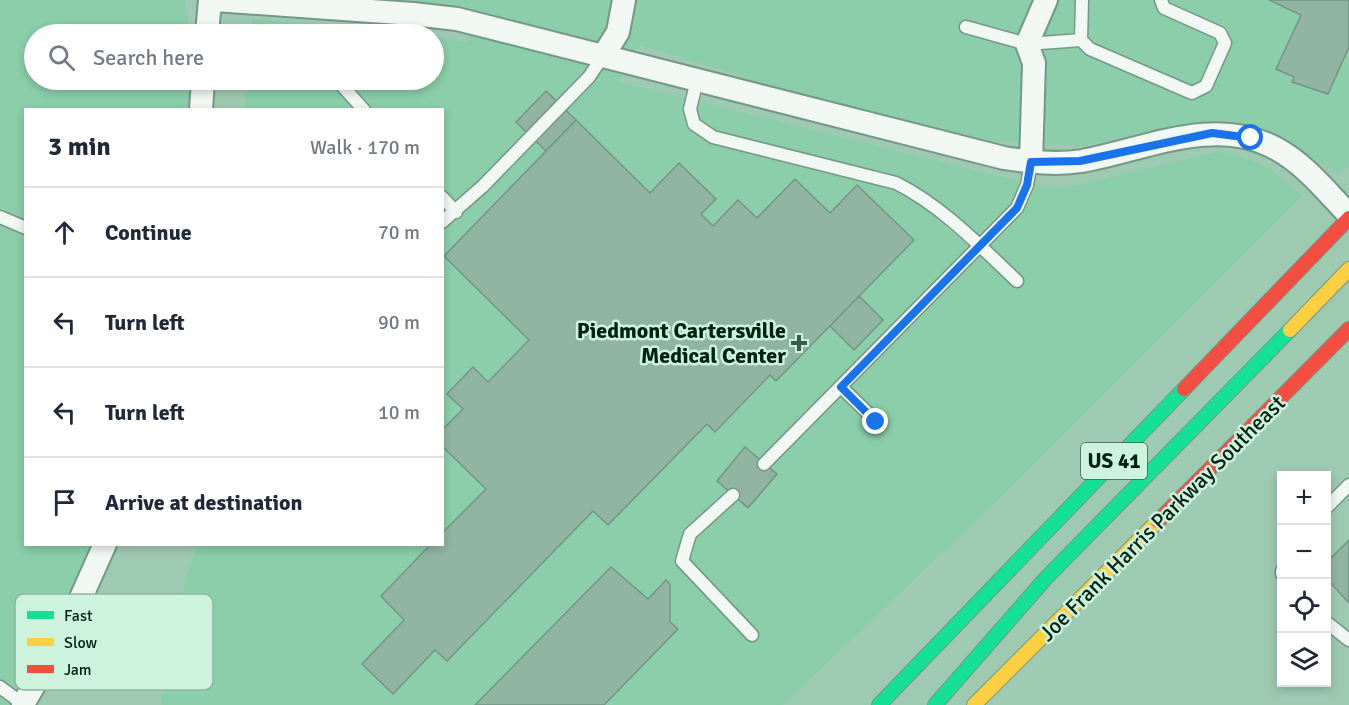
<!DOCTYPE html>
<meta charset="utf-8">
<style>
body{margin:0;font-family:Signika,sans-serif;background:#f2f2f3;color:#1f2937}
.controls{position:absolute;right:18px;bottom:18px;display:grid;overflow:hidden;border-radius:0px;box-shadow:0 3px 9px #0003}
.controls button{width:54px;height:54px;display:grid;place-items:center;padding:0;border:0;border-bottom:2px solid #e0e1e3;background:#fff;color:#1f2937;font:30px sans-serif}
.stop{position:absolute;width:18px;height:18px;margin:-14px;border:4px solid #1a73e8;border-radius:50%;background:#fff}
.stop.end{background:#1a73e8;border-color:#fff;box-shadow:0 2px 6px #0008}
.list{margin:0;padding:0;list-style:none}
h2{display:flex;justify-content:space-between;align-items:center;height:78px;margin:0;padding:0 24px;font-size:26px}
h2 small{font-size:20px;font-weight:400;color:#747a83}
.list li{display:grid;grid-template-columns:39px 1fr auto;gap:18px;align-items:center;box-sizing:border-box;height:90px;padding:0 24px;border-top:2px solid #e0e1e3}
.list b{display:block;font-size:22px;white-space:nowrap}
.list em{font-size:20px;font-style:normal;color:#747a83}
.icon{flex:none;width:33px;height:33px;fill:none;stroke:currentColor;stroke-width:2;stroke-linecap:round;stroke-linejoin:round}
.map{position:relative;flex:none;width:1349px;height:705px;overflow:hidden}
.search{position:absolute;background:#fff;box-shadow:0 3px 9px #0003;left:24px;top:24px;width:420px;height:66px;display:flex;align-items:center;gap:15px;box-sizing:border-box;padding:0 21px;border-radius:33px;color:#747a83;font-size:22px}
.panel{position:absolute;background:#fff;box-shadow:0 3px 9px #0003;left:24px;top:108px;width:420px;height:438px;border-radius:0px}
.map>svg:first-child{display:block}
</style>
<div class="map">
<svg width="1349" height="705" viewBox="0 0 1349 705">
<rect width="100%" height="100%" fill="#9fcab2"/>
<path fill="#8bcea9" d="M0,0H185L190,34H34V80H196L200,109L26,110V544L105,545L29,705H0Z
M405,0H1349V166L1339,174L1266,129L1231,120L1202,121L1081,146L990,141L783,89L640,45L619,82L990,174L1052,188L1073,186L1217,152L1243,157L1271,169L1302,196L1008,490L783,705H161L162,674L188,572L198,545L442,544V110L245,109L247,80H434V37L468,42L474,10Z
M252,19L399,31L419,34H251Z"/>
<path fill="#91b4a1" stroke="#739583" stroke-width="1.5" d="M1269,0H1349V47L1328,94L1292,82L1294,77L1276,69L1301,15Z
M546,91L576,120L546,151L516,122Z
M576,120L650,193L679,163L716,199L701,214L713,226L738,200L757,218L795,179L830,213L857,185L914,240L776,381L770,375L715,432L707,424L608,525L593,511L447,661L435,650L393,694L362,664L404,620L381,596L431,544H442V533L486,489L442,446V430L463,409L447,394L473,367L488,382L529,340L444,256Z
M859,296L883,320L854,350L830,326Z
M745,447L777,474L748,508L717,481Z
M1349,540V603L1326,578V563Z
M611,567L648,599L666,580L670,584V622L678,629L604,705H475Z"/>
<g fill="none" stroke-linecap="round" stroke-linejoin="round">
<g stroke="#759785" stroke-width="15">
<path id="lane" d="M1082,0L1081,40L1090,49L1192,93L1206,86L1225,43L1220,33L1164,8L1161,0
M966,27L1027,44L1081,40
M337,80L364,110
M697,80L690,109L694,124L713,137L896,183C942,206 980,246 1017,281
M442,197L456,212
M0,217L26,228
M442,222L483,186L589,77L603,56
M841,387L876,421
M764,464L1017,208L1027,185L1031,162
M733,495L690,534L682,561L752,635
M1326,508L1349,485
M1282,571V574
M1326,622L1349,640
M0,687L23,704"/>
</g>
<g stroke="#759785" stroke-width="26">
<path id="street" d="M215,0L413,14L457,19L1004,158C1030,162 1056,165 1082,161C1144,150 1214,115 1275,148C1305,164 1326,191 1349,215
M207,34L210,0
M603,56L618,32L624,0
M201,110L203,80
M1031,162L1034,63L1027,44L1046,0
M23,704L67,629L105,544"/>
</g>
<g stroke="#759785" stroke-width="16">
<path id="fast" d="M879,705L1184,389
M935,705L1046,578L1290,330"/>
</g>
<g stroke="#759785" stroke-width="16">
<path id="slow" d="M1290,330L1349,269
M974,705L1158,521"/>
</g>
<g stroke="#759785" stroke-width="16">
<path id="jam" d="M1184,389L1349,218
M1158,521L1349,329"/>
</g>
<use href="#lane" stroke="#f1f7f3" stroke-width="12"/>
<use href="#street" stroke="#f1f7f3" stroke-width="22"/>
<use href="#fast" stroke="#16e098" stroke-width="14"/>
<use href="#slow" stroke="#ffcf43" stroke-width="14"/>
<use href="#jam" stroke="#f24e42" stroke-width="14"/>
</g>
<g fill="none" stroke-linecap="round" stroke-linejoin="round">
<path stroke="#1a73e8" stroke-width="8" d="M876,422L841,387L1017,208L1027,185L1031,162L1080,161L1212,133L1251,138"/>
</g>
<path fill="#385c49" stroke="#cdf3dc" stroke-width="2" d="M796 334h6v6h6v6h-6v6h-6v-6h-6v-6h6z"/>
<g text-anchor="middle" dominant-baseline="central" stroke-width="5" stroke-linejoin="round" paint-order="stroke">
<rect fill="#cdf3dc" stroke="#3e5f4e" stroke-width="1.5" x="1081" y="443" width="66" height="36" rx="4.5"/>
<g font-size="21" font-weight="bold" fill="#002011">
<text x="1114" y="461">US 41</text>
</g>
<g font-size="22" font-weight="bold" fill="#002011" stroke="#cdf3dc" text-anchor="end">
<text x="786" y="330">Piedmont Cartersville<tspan x="786" dy="25">Medical Center</tspan></text>
</g>
<g font-size="22" fill="#002011" stroke="#cdf3dc">
<text transform="translate(1162 518) rotate(-45)">Joe Frank Harris Parkway Southeast</text>
</g>
</g>
<rect x="15" y="594" width="198" height="96" rx="9" fill="#cdf3dc" stroke="#90b49f" stroke-width="1.5"/>
<rect x="27" y="611" width="27" height="8" fill="#16e098"/>
<rect x="27" y="638" width="27" height="8" fill="#ffcf43"/>
<rect x="27" y="665" width="27" height="8" fill="#f24e42"/>
<g font-size="16" fill="#002011">
<text x="64" y="621">Fast</text>
<text x="64" y="648">Slow</text>
<text x="64" y="675">Jam</text>
</g>
</svg>
<div class="controls">
<button>+</button>
<button>−</button>
<button><svg class="icon" aria-label="locate" viewBox="0 0 24 24"><circle cx="12" cy="12" r="6"/><path d="M12 2v4M12 18v4M2 12h4M18 12h4"/></svg></button>
<button><svg class="icon" aria-label="layers" viewBox="0 0 24 24"><path d="M12 4l9 5-9 5-9-5zM3 14l9 5 9-5"/></svg></button>
</div>
<div class="stop" style="left:1251px;top:138px"></div>
<div class="stop end" style="left:876px;top:422px"></div>
<div class="search"><svg class="icon" aria-label="search" viewBox="0 0 24 24"><circle cx="10" cy="10" r="6"/><path d="M15 15l6 6"/></svg>Search here</div>
<section class="panel">
<h2>3 min<small>Walk · 170 m</small></h2>
<ul class="list">
<li><svg class="icon" aria-label="ahead" viewBox="0 0 24 24"><path d="M12 20V5M6 11l6-6 6 6"/></svg><div><b>Continue</b></div><em>70 m</em></li>
<li><svg class="icon" aria-label="left" viewBox="0 0 24 24"><path d="M17 20v-9H6M10 6l-5 5 5 5"/></svg><div><b>Turn left</b></div><em>90 m</em></li>
<li><svg class="icon" aria-label="left" viewBox="0 0 24 24"><path d="M17 20v-9H6M10 6l-5 5 5 5"/></svg><div><b>Turn left</b></div><em>10 m</em></li>
<li><svg class="icon" aria-label="arrive" viewBox="0 0 24 24"><path d="M6 21V4h12l-3 4 3 4H6"/></svg><div><b>Arrive at destination</b></div></li>
</ul>
</section>
</div>
